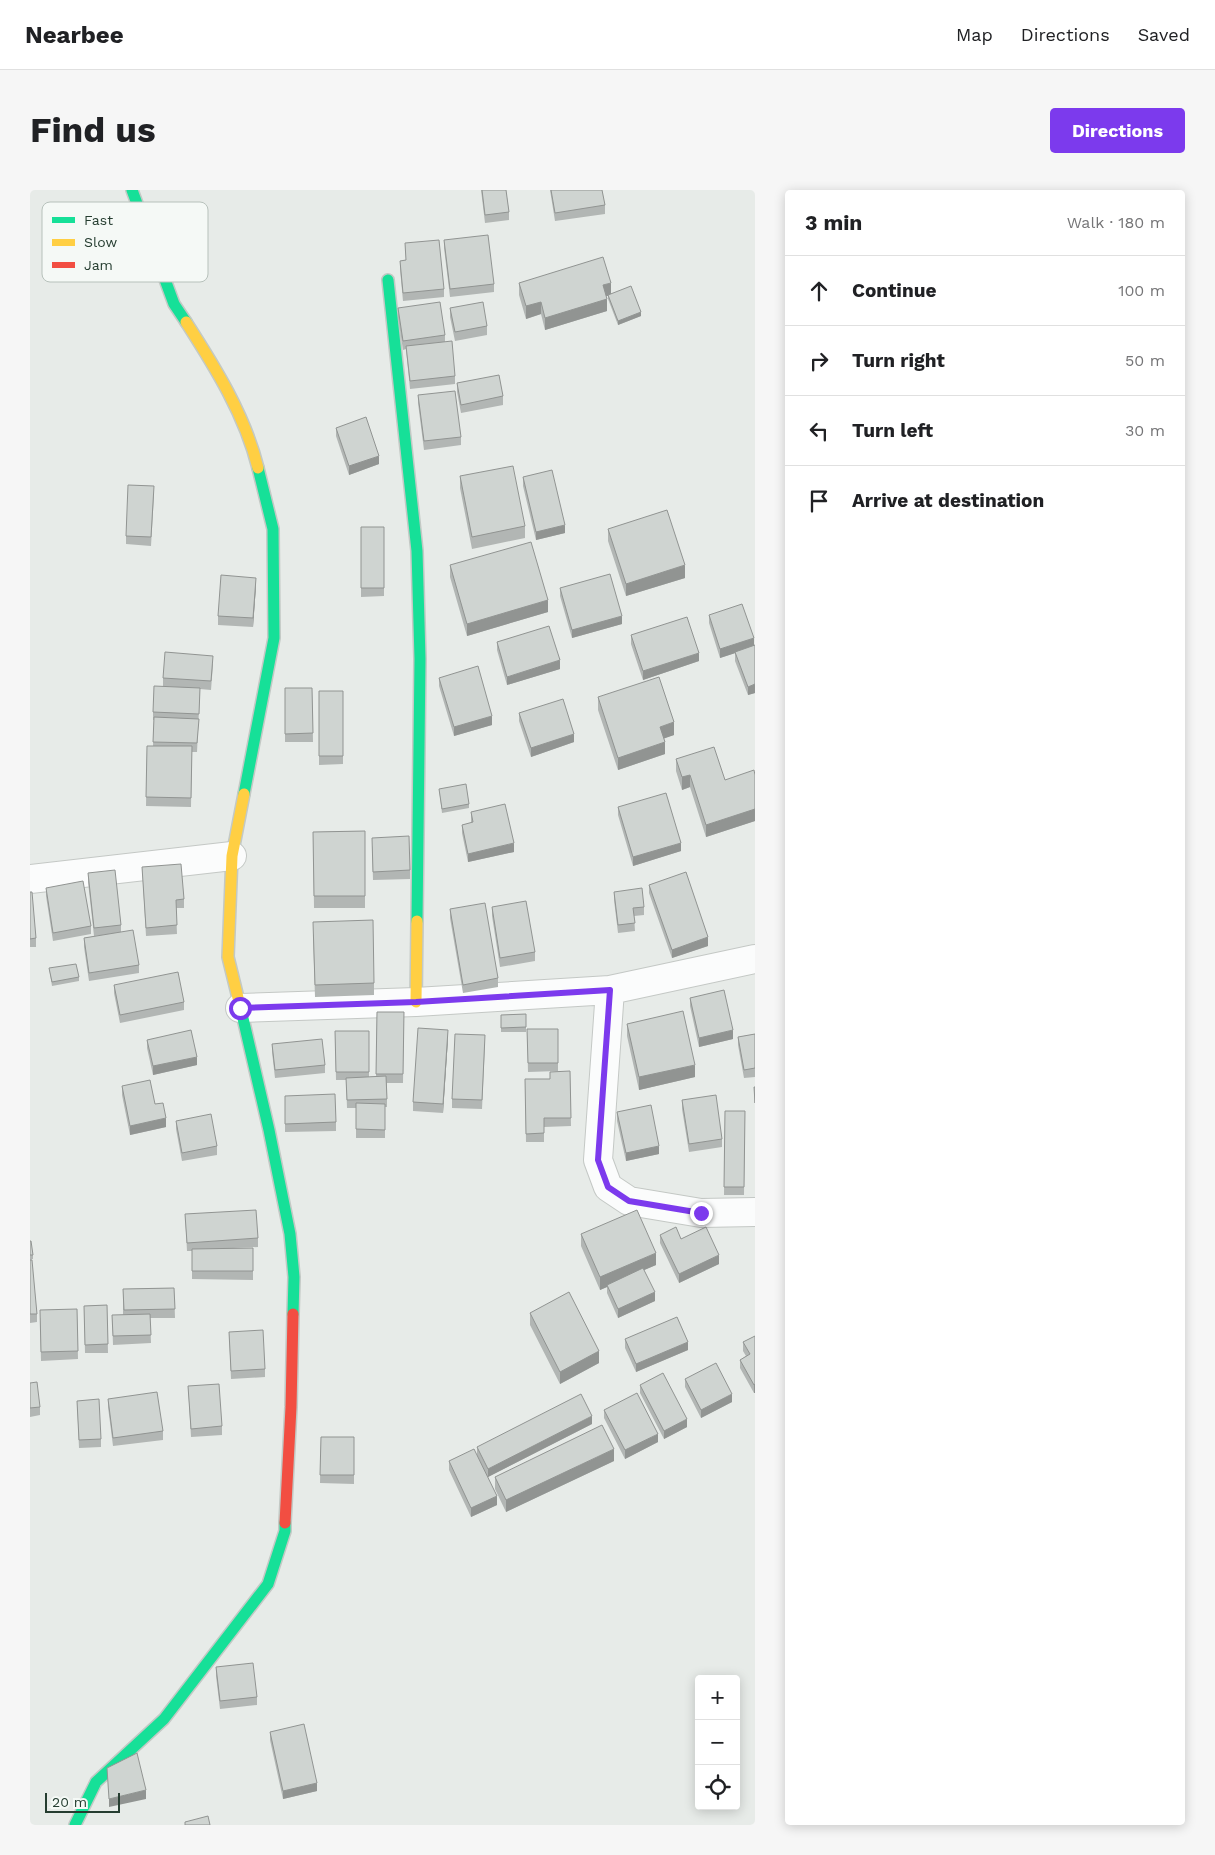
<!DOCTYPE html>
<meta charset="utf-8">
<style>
body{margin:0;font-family:"Work Sans",sans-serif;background:#f6f6f6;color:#202124}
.controls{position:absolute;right:15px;bottom:15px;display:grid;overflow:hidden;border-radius:5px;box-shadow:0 2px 12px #0003}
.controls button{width:45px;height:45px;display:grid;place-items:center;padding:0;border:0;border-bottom:1px solid #e0e0e0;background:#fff;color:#202124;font:25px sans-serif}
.scale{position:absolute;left:15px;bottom:12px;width:75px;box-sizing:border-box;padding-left:5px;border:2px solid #253d30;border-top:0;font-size:14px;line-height:18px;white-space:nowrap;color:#253d30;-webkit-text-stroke:4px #f5f9f6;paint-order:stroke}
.stop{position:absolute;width:15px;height:15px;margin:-11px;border:4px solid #7c3aed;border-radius:50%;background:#fff}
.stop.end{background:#7c3aed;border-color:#fff;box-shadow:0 1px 5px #0008}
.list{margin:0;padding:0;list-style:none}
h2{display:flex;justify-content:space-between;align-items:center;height:65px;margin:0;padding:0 20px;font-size:21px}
h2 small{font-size:16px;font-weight:400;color:#757577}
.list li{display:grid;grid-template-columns:32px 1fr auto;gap:15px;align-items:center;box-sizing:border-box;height:70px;padding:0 20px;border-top:1px solid #e0e0e0}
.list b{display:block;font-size:19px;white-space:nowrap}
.list em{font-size:16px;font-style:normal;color:#757577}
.icon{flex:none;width:28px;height:28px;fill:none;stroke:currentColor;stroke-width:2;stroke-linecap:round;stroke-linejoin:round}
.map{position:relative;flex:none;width:725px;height:1635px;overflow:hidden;border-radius:5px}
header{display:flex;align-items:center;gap:30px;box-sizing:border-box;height:70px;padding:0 25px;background:#fff;border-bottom:1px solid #e0e0e0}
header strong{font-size:24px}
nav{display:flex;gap:28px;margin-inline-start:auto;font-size:18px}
.intro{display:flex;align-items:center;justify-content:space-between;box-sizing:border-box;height:120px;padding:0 30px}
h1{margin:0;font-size:35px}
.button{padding:12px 22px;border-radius:5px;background:#7c3aed;color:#fff;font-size:18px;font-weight:700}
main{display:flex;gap:30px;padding:0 30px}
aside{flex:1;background:#fff;border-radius:5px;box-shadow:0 2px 12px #0003}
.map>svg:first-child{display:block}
</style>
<header>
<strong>Nearbee</strong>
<nav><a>Map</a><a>Directions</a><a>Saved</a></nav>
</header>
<div class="intro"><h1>Find us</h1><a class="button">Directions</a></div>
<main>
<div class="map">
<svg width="725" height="1635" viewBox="0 0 725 1635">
<rect width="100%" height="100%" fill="#e7ebe8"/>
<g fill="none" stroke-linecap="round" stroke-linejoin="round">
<g stroke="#c4c8c5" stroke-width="30">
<path id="street" d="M0,689L202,666
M580,800L568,970L578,997L599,1011L671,1023L725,1022
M210,818L386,812L580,800L725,769"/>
</g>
<g stroke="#c3c9c5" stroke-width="14">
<path id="fast" d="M102,0L144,114L156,132
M358,90L387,361L390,469L387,731
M214,604L244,448L243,339L228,278
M212,824L239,940L260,1044L264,1087L263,1124
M45,1635L66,1592L134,1529L238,1394L255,1341V1333"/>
</g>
<g stroke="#c3c9c5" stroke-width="14">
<path id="slow" d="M156,132C185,177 215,225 228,278
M386,812L387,731
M212,824L198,767L202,666L214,604"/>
</g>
<g stroke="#c3c9c5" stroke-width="14">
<path id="jam" d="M255,1333L261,1217L263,1124"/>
</g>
<use href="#street" stroke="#fbfcfc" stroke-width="28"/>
<use href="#fast" stroke="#16e098" stroke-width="11"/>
<use href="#slow" stroke="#ffcf43" stroke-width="11"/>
<use href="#jam" stroke="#f24e42" stroke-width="11"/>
</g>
<path fill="#b2b6b4" d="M451,0H476L479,22V30L455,33Z
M520,0H572L575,15V24L525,31Z
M414,50L464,94V102L420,107L414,58Z
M375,53L414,99V107L373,111L370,79V71L376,70Z
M489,93L581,104L611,126L588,135L578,109V106H576L577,121L515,140L511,124L496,129L489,105Z
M368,118L415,145V152L425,186V194L380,199L376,159L373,160L368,127Z
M420,118L457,136V145L425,151L420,127Z
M427,193L473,206V215L431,223L427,202Z
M388,205L431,247V255L394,260L388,213Z
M306,238L349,274L319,285L306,246Z
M430,286L495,336V348L442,359L430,298Z
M493,287L535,343L506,350L493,296Z
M124,305L121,356L96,354V346Z
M331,337H354V406L331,407Z
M578,339L655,388L596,406L578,351Z
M420,375L518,422L437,446L420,387Z
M226,396L223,437L188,435V426Z
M530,398L592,434L542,448L530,406Z
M679,425L724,455H725V503L718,505L705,471V463L690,468L679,433Z
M601,445L669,471L613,490L601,454Z
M467,452L530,479L477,495L467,460Z
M183,474L181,500L170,499L167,562H162L161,617L116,616L117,556H123L124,530H123V522L133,496V488Z
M409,488L462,535L424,546L409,496Z
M255,498H282L283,552H255Z
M289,501H313V574L289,575Z
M568,507L644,545L634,548L635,564L588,580L568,520Z
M489,523L544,552L501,567L489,531Z
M646,569L695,590L725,585V631L676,647L660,597L652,600L646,581Z
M409,599L439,614V618L412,623Z
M588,617L651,661L603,676L588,625Z
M441,622L484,662L438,672L432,643V635L441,633Z
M335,641V718H284L283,642Z
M342,656L380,680V689L343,690Z
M112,677L154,709V718H146L147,744L116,746Z
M58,683L91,735V742L109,775V783L59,791L54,757V748L73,745L64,746L58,692Z
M619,695L678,756L642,768L619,703Z
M16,698L61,736V744L23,751L16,706Z
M0,702L6,748V757H0Z
M584,702L614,717V725L604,726L605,741L588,743L584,710Z
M462,717L505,762V771L470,777L462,726Z
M420,719L468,788V797L433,803L420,728Z
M283,744L344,793V805L285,807Z
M19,778L49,787V791L22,796Z
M84,795L154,812V820L90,833L84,803Z
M660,808L703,849L669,857L660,816Z
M347,822H374L373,893H357V917H355V948H326V918H317L316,890H306L305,841H339V887L346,886Z
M496,824V842H471V825Z
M597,834L665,887L609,900L597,846Z
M497,839H528V881L498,882Z
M725,844V887L714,888L708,855V847Z
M418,849L413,923L383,921V912Z
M117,850L167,875L123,885L117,858Z
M242,854L295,875V883L245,888L242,862Z
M455,854L452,919L422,918V909Z
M540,881L541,936L514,937V952H496L495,889H520Z
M92,896L136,937L100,945L92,905Z
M255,906L306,932V941L255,942Z
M652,910L692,949V957L659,962L652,919Z
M695,921H715L714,1005H694Z
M587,922L629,964L596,971L587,931Z
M146,931L187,956V965L152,971L146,939Z
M155,1024L228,1048V1057L203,1058H223V1090L162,1089V1061H157Z
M551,1044L626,1075L614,1080L625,1111L588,1128L577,1103V1097L570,1100L551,1056Z
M630,1045L651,1049L689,1074L649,1093L630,1053Z
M0,1051L3,1065V1069L0,1070Z
M0,1070L7,1124V1132L0,1133Z
M144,1098L145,1128H120L121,1153L83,1155L82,1125H93V1099Z
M77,1115L78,1163H55L54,1116Z
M47,1119L48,1169L11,1171L10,1128Z
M500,1123L569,1173L530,1194L500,1135Z
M199,1142L235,1179V1187L201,1189Z
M725,1146L724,1203L710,1178V1170L716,1166L713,1161V1152Z
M595,1149L658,1160L606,1182L595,1158Z
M655,1189L702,1212L671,1228L655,1197Z
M0,1193L10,1217V1225L0,1227Z
M610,1195L657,1237L634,1249L610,1203Z
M158,1196L192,1236V1245L161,1247Z
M78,1209L133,1241V1250L83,1256L78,1217Z
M47,1211L71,1249V1257L49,1258Z
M574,1220L628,1252L595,1269L574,1228Z
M562,1234L458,1287L467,1315L441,1327L419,1280V1271L447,1265V1257Z
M291,1247H324V1294L290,1293Z
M584,1271L476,1322L465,1299V1287Z
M186,1477L227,1507V1515L190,1519L186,1486Z
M240,1542L287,1601L253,1609L240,1550Z"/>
<path fill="#919492" d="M581,93V105L573,107V95Z
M577,109V121L515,140V128Z
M511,112V124L496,129V116Z
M611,122V126L588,135V131Z
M349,266V274L319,285V276Z
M535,335V343L506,350V342Z
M655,375V388L596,406V394Z
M226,388V396L223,437V428Z
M518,410V422L437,446V434Z
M592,426V434L542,448V440Z
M724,448V457L690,468V459Z
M669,463V471L613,490V481Z
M530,470V479L477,495V487Z
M725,494V503L718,505V497Z
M462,526V535L424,546V537Z
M644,532V545L630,550V537Z
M544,544V552L501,567V558Z
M635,552V564L588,580V568Z
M660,585V597L652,600V587Z
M725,619V631L676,647V635Z
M484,653V662L438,672V664Z
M651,653V661L603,676V667Z
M678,747V756L642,768V760Z
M418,840V849L413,923V914Z
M703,840V849L669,857V848Z
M167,867V875L123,885V876Z
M665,875V887L609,900V887Z
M136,928V937L100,945V936Z
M629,956V964L596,971V963Z
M626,1063V1075L577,1096V1095V1097L570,1100V1087Z
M689,1065V1074L649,1093V1084Z
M625,1102V1111L588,1128V1119Z
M658,1152V1160L606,1182V1174Z
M569,1161V1173L530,1194V1182Z
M725,1194V1203H724V1195Z
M702,1204V1212L671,1228V1220Z
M562,1226V1234L458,1287V1279Z
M657,1229V1237L634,1249V1241Z
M628,1244V1252L595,1269V1260Z
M584,1259V1271L476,1322V1310Z
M467,1306V1315L441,1327V1318Z
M287,1593V1601L253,1609V1601Z
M116,1600V1609L79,1617V1609Z"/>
<path fill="#cfd4d1" stroke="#919492" d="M452,0H476L479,22L455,25Z
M521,0H572L575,15L525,23Z
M458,45L464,94L420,99L414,50Z
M409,50L414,99L373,103L370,71L376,70L375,53Z
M573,67L581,93L573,95L577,109L515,128L511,112L496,116L489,93Z
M601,96L611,122L588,131L578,105Z
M410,112L415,145L373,151L368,118Z
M453,112L457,136L425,142L420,118Z
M422,151L425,186L380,191L376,156Z
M469,185L473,206L431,215L427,193Z
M425,201L431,247L394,251L388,205Z
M336,227L349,266L319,276L306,238Z
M483,276L495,336L442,347L430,286Z
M522,280L535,335L506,342L493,287Z
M98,295L124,296L121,347L96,346Z
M637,320L655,375L596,394L578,339Z
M331,337H354V398H331Z
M501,352L518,410L437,434L420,375Z
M580,384L592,426L542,440L530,398Z
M191,385L226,388L223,428L188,426Z
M712,414L724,448L690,459L679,425Z
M657,427L669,463L613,481L601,445Z
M519,436L530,470L477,487L467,452Z
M725,455V494L718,497L705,462Z
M135,462L183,466L181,491L133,488Z
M448,476L462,526L424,537L409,488Z
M629,487L644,532L630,537L635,552L588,568L568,507Z
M124,496L170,498L169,524L123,522Z
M255,498H282L283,543L255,544Z
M289,501H313V566H289Z
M533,509L544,544L501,558L489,523Z
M124,527L169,529L167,553L123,552Z
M117,556H162L161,608L116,607Z
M684,557L695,590L724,580L725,585V619L676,635L660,585L652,587L646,569Z
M436,594L439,614L412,619L409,599Z
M636,603L651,653L603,667L588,617Z
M475,614L484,653L438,664L432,635L443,632L441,622Z
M335,641V706H284L283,642Z
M379,646L380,680L343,682L342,648Z
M151,674L154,709L146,710L147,735L116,738L112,677Z
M85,680L91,735L64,738L58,683Z
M656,682L678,747L642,760L619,695Z
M53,691L61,736L23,743L16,698Z
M612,698L614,717L603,718L605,733L588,735L584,702Z
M0,702H2L6,748L0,749Z
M496,711L505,762L470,768L462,717Z
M455,713L468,788L433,795L420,719Z
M343,730L344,793L285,795L283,732Z
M103,740L109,775L59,783L54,748Z
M46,774L49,787L22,792L19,778Z
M148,782L154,812L90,825L84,795Z
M694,800L703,840L669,848L660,808Z
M653,821L665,875L609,887L597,834Z
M347,822H374L373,884H346Z
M496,824V837L471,838V825Z
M388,838L418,840L413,914L383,912Z
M497,839H528V873H498Z
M161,840L167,867L123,876L117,850Z
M305,841H339V882H306Z
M425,844L455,845L452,910L422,909Z
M725,844V878L714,880L708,847Z
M292,849L295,875L245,880L242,854Z
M540,881L541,928H514V943L496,944L495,889H520V882Z
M356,886L357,909L317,910L316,888Z
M120,890L125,914L133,913L136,928L100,936L92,896Z
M724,897H725V913Z
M305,904L306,932L255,934V906Z
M686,905L692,949L659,954L652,910Z
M326,913L355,914V940L326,939Z
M621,915L629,956L596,963L587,922Z
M695,921H715L714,997H694Z
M181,924L187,956L152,963L146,931Z
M226,1020L228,1048L157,1053L155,1024Z
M607,1020L626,1063L570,1087L551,1044Z
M646,1037L651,1049L676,1037L689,1065L649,1084L630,1045Z
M0,1051H1L3,1065H0Z
M223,1058V1081H162V1059Z
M0,1070H2L7,1124H0Z
M613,1078L625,1102L588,1119L577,1095Z
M144,1098L145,1119L94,1120L93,1099Z
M539,1102L569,1161L530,1182L500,1123Z
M77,1115L78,1154L55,1155L54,1116Z
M47,1119L48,1161L11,1162L10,1120Z
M120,1124L121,1145L83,1146L82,1125Z
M647,1127L658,1152L606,1174L595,1149Z
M233,1140L235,1179L201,1181L199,1142Z
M725,1146V1194L724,1195L710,1170L720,1164L713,1152Z
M686,1173L702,1204L671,1220L655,1189Z
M633,1183L657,1229L634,1241L610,1195Z
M7,1192L10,1217L0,1218V1193Z
M189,1194L192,1236L161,1239L158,1196Z
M127,1202L133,1241L83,1248L78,1209Z
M607,1203L628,1244L595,1260L574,1220Z
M551,1204L562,1226L458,1279L447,1257Z
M69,1209L71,1249L49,1250L47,1211Z
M572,1235L584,1259L476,1310L465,1287Z
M291,1247H324V1285H290Z
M444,1259L467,1306L441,1318L419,1271Z
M223,1473L227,1507L190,1511L186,1477Z
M274,1534L287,1593L253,1601L240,1542Z
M107,1563L116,1600L79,1609L77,1578Z
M178,1626L180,1635H155V1632Z"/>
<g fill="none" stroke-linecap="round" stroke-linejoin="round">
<path stroke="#7c3aed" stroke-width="6" d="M210,818L386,812L580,800L568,970L578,997L599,1011L671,1023"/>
</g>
<rect x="12" y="12" width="166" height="80" rx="8" fill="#f5f9f6" stroke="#b7c1bb" stroke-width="1"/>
<rect x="22" y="27" width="23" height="6" fill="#16e098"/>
<rect x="22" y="49" width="23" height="7" fill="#ffcf43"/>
<rect x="22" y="72" width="23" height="6" fill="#f24e42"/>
<g font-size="14" fill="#253d30">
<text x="54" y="35">Fast</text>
<text x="54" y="57">Slow</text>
<text x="54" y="80">Jam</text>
</g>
</svg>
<div class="controls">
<button>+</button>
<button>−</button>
<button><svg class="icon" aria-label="locate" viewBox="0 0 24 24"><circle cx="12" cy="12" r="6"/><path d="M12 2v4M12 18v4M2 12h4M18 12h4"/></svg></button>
</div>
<div class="scale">20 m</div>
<div class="stop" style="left:210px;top:818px"></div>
<div class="stop end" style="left:671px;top:1023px"></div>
</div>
<aside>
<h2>3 min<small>Walk · 180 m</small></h2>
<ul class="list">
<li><svg class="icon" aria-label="ahead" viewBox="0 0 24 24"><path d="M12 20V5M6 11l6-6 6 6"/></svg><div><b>Continue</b></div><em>100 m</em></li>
<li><svg class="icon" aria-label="right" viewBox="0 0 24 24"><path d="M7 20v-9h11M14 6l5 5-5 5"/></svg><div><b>Turn right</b></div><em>50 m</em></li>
<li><svg class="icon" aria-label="left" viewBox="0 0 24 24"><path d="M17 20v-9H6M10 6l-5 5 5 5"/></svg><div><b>Turn left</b></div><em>30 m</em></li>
<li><svg class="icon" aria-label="arrive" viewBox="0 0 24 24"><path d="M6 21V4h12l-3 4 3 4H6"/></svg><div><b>Arrive at destination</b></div></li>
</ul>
</aside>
</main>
